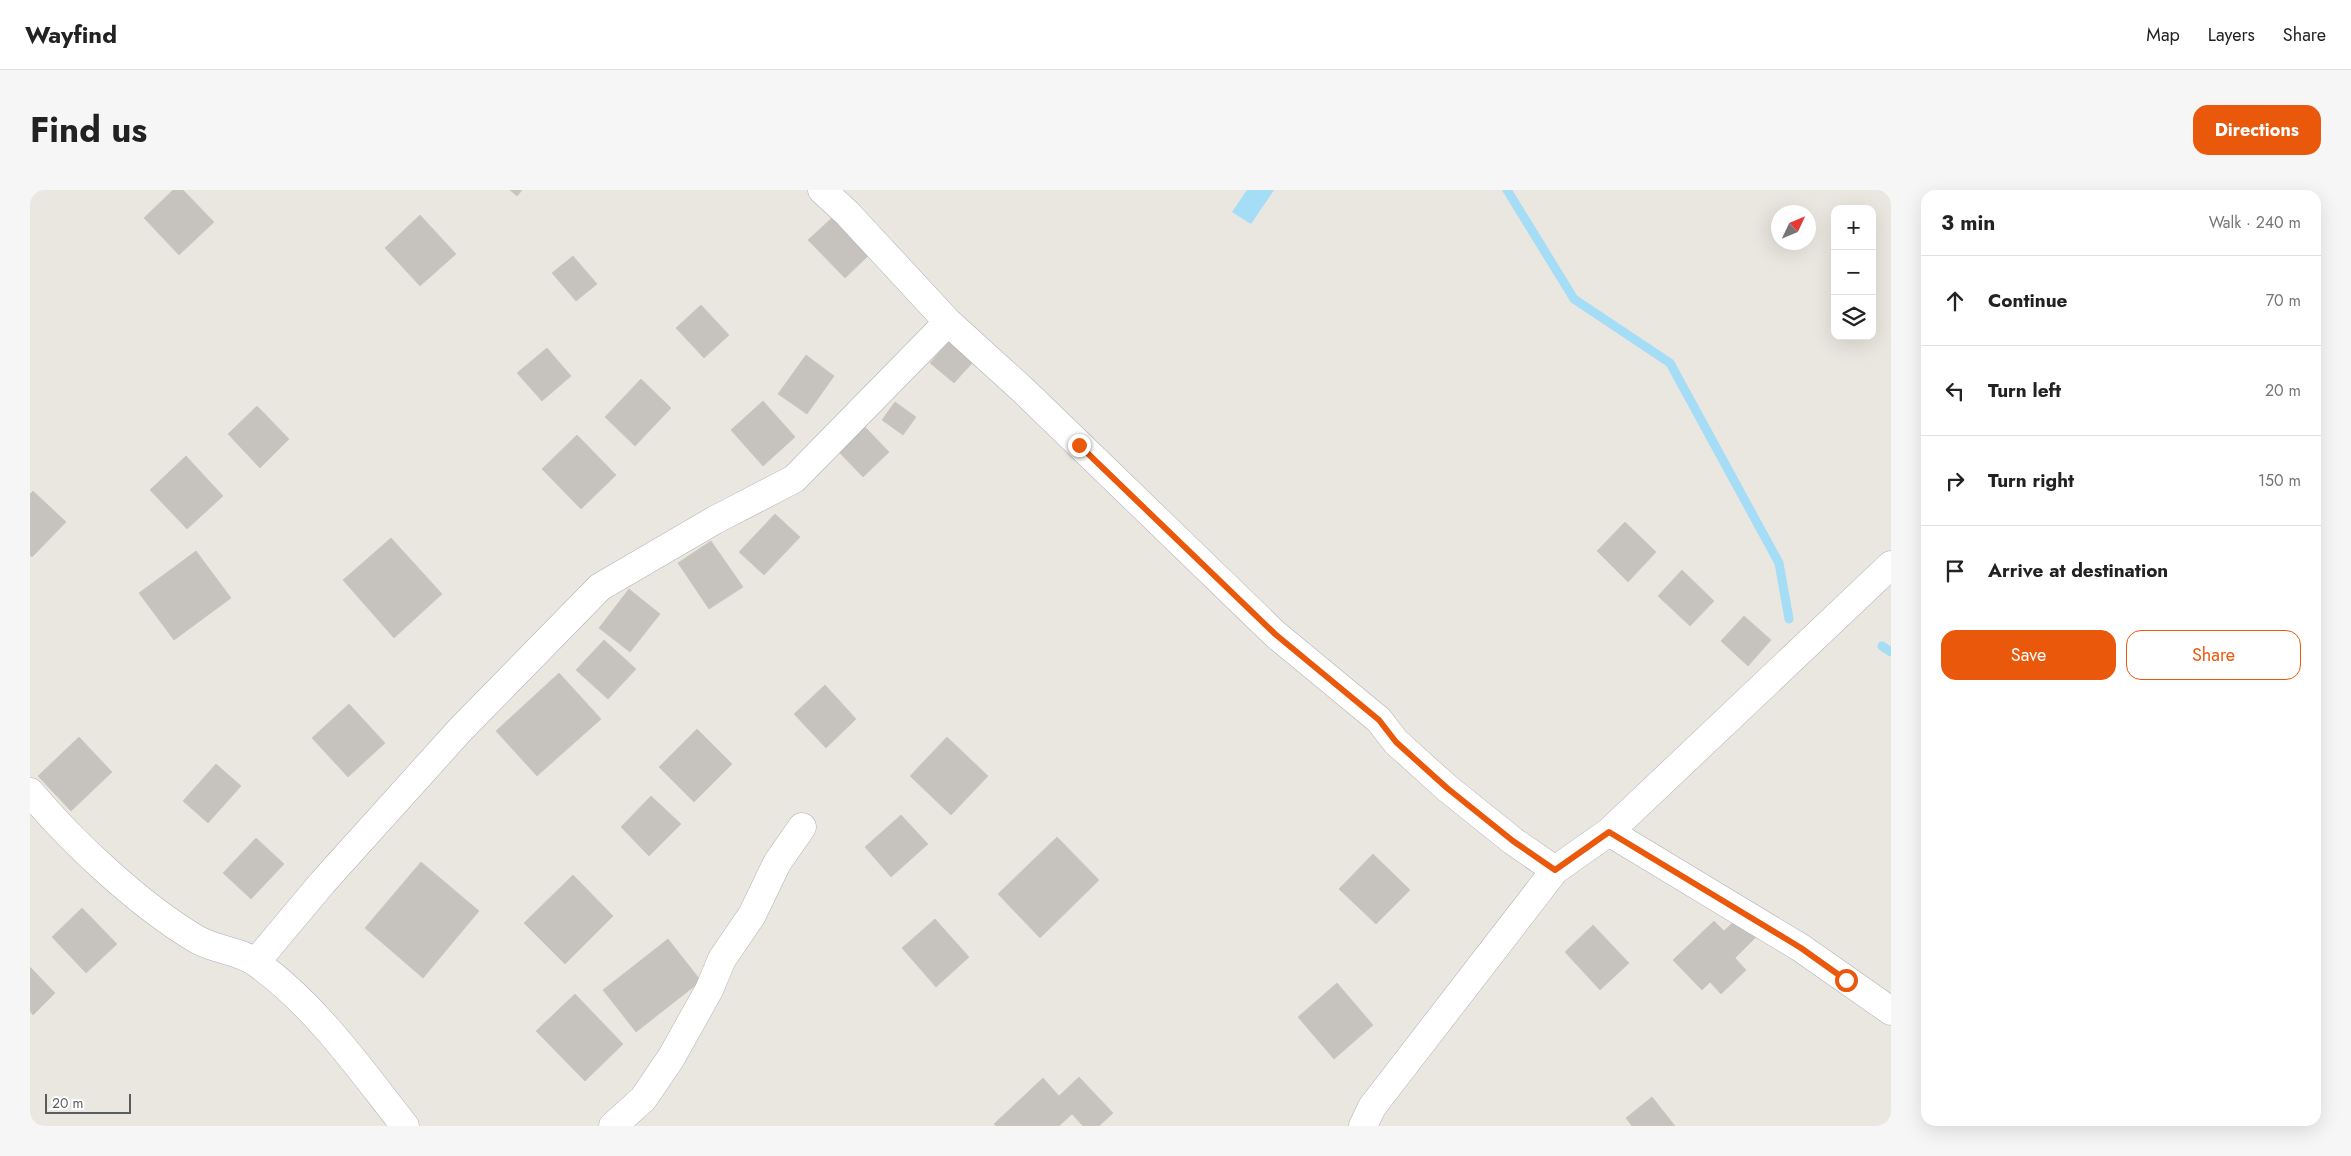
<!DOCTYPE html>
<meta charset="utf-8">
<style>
body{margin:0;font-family:Jost,sans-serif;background:#f6f6f6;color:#222}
.controls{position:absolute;right:15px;top:15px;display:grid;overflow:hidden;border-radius:10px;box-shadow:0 5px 20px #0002}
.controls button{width:45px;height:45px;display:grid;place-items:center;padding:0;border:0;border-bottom:1px solid #e0e0e0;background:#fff;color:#222;font:25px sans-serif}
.compass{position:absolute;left:1741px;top:15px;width:45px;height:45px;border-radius:50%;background:#fff;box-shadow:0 5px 20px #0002;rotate:46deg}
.scale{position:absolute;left:15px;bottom:12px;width:86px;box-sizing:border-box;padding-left:5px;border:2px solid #595d60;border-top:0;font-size:14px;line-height:18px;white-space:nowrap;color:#595d60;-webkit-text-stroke:4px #fff;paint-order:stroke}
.stop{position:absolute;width:15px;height:15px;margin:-11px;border:4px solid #ea580c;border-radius:50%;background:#fff}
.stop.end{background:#ea580c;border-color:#fff;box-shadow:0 1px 5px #0008}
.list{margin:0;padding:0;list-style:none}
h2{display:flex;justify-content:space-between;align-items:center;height:65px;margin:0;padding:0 20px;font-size:21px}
h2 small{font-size:16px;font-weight:400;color:#767676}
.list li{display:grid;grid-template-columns:32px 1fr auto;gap:15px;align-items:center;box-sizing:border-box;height:90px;padding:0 20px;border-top:1px solid #e0e0e0}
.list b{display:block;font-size:19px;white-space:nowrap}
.list em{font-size:16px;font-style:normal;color:#767676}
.actions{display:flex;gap:10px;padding:15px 20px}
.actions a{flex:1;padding:11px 0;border:1px solid #ea580c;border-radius:15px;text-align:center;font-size:18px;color:#ea580c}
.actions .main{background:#ea580c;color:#fff}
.icon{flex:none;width:28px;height:28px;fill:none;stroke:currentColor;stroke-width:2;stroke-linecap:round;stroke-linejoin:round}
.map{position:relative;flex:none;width:1861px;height:936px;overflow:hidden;border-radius:15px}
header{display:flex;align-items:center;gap:30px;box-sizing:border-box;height:70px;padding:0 25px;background:#fff;border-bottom:1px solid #e0e0e0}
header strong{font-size:24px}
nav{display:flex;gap:28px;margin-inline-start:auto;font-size:18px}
.intro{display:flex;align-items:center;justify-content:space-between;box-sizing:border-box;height:120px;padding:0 30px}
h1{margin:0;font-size:35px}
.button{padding:12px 22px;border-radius:15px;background:#ea580c;color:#fff;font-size:18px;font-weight:700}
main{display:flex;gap:30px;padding:0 30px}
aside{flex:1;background:#fff;border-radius:15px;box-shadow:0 5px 20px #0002}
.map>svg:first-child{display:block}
</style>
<header>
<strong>Wayfind</strong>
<nav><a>Map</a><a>Layers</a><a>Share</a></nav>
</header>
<div class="intro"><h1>Find us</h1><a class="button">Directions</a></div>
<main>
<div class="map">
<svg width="1861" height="936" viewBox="0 0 1861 936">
<rect width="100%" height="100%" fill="#eae7e0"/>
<path fill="#a5dcf6" d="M1217,0H1244L1221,34L1202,22Z"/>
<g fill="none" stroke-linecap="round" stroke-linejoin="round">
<path stroke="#a5dcf6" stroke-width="9" d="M1477,0L1544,109L1640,173L1749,373L1759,429
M1852,456L1861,462"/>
</g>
<path fill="#c6c2bd" stroke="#cec8bf" d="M143,0H153L184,32L149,65L114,28Z
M480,0H492L487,6Z
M390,25L426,64L390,96L355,58Z
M803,27L839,65L815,88L778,50Z
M543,66L567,94L546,111L522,83Z
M671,115L699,145L674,168L646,138Z
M919,151L943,172L924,193L900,173Z
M517,158L541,186L512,211L487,183Z
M776,165L804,186L777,224L748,204Z
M611,189L641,218L605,256L575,227Z
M733,211L765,247L733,276L701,240Z
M865,212L886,227L873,245L852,230Z
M227,216L259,249L230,278L198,244Z
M834,236L859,262L833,287L808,261Z
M547,245L586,285L551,319L512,279Z
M156,266L193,306L157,339L120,300Z
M3,301L36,332L2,367L0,365V304Z
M745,324L770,347L734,385L709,362Z
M1595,332L1626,362L1598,392L1567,361Z
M361,348L412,404L364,448L313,390Z
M681,351L713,397L679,419L648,373Z
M166,361L201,408L144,450L109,403Z
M1652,380L1684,411L1660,436L1628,406Z
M599,399L630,424L600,462L569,438Z
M1714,426L1741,450L1718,476L1691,451Z
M574,450L606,479L578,509L546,480Z
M529,483L571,529L507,586L466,541Z
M795,495L826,529L796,558L764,524Z
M319,514L355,553L318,587L282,548Z
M667,539L702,574L664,612L629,577Z
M49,547L82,582L41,621L8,586Z
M917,547L958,586L921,625L880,586Z
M186,574L211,596L178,633L153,611Z
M621,606L651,634L619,666L591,637Z
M871,625L898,654L861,687L835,657Z
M1027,647L1069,690L1010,748L968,704Z
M226,648L254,674L221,709L193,683Z
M1343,664L1380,700L1346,734L1309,699Z
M391,672L449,721L393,788L335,738Z
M543,685L583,726L535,774L494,733Z
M52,718L87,754L56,783L22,747Z
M1708,728L1726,747L1705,768L1716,780L1691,804L1680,792L1672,800L1643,770L1684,731L1694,741Z
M905,729L939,767L906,797L872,758Z
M1563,735L1599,773L1570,800L1535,762Z
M638,749L671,791L606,842L573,800Z
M0,777L25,803L3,825L0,821Z
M1307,793L1343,835L1304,869L1268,827Z
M545,804L593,854L555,891L506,841Z
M1049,887L1083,923L1069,936H1053L1042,924L1029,936H966L964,934L1013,888L1029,906Z
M1622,907L1645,936H1602L1596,928Z"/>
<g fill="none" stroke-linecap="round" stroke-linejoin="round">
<g stroke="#aeb2b5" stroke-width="29">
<path id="minor" d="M918,132L994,201L1245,444L1349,530L1366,552L1417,598L1483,651L1525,680L1579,642L1771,758L1861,821
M0,602C43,653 110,716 168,750C186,760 211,761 228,774C287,817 330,879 375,936
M1579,642L1861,375
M226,772L293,692L430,540L570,397L685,330L764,289L918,132L817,23L792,0
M583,936L613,909L641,868L679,800L692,769L722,725L747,673L772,637
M1333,936L1342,917L1525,680"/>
</g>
<use href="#minor" stroke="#fff" stroke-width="28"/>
</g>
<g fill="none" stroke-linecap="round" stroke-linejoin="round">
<path stroke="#ea580c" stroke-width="6" d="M1049,255L1245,444L1349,530L1366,552L1417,598L1483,651L1525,680L1579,642L1771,758L1816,790"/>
</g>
</svg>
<div class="controls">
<button>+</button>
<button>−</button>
<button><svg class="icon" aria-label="layers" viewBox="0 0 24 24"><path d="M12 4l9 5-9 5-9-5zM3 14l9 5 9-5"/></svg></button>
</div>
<svg class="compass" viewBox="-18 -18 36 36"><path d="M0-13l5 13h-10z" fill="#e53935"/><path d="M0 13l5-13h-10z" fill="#767676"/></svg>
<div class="scale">20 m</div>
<div class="stop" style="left:1816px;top:790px"></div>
<div class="stop end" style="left:1049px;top:255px"></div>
</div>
<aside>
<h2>3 min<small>Walk · 240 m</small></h2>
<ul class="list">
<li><svg class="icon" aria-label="ahead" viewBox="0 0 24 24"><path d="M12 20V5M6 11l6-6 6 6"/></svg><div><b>Continue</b></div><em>70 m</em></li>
<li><svg class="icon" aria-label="left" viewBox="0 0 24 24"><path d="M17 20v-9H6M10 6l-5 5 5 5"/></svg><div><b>Turn left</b></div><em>20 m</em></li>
<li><svg class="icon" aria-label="right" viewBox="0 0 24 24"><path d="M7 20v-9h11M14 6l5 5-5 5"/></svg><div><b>Turn right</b></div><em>150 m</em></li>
<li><svg class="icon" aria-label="arrive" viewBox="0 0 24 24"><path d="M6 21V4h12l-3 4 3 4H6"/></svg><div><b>Arrive at destination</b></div></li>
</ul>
<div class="actions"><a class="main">Save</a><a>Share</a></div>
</aside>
</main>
